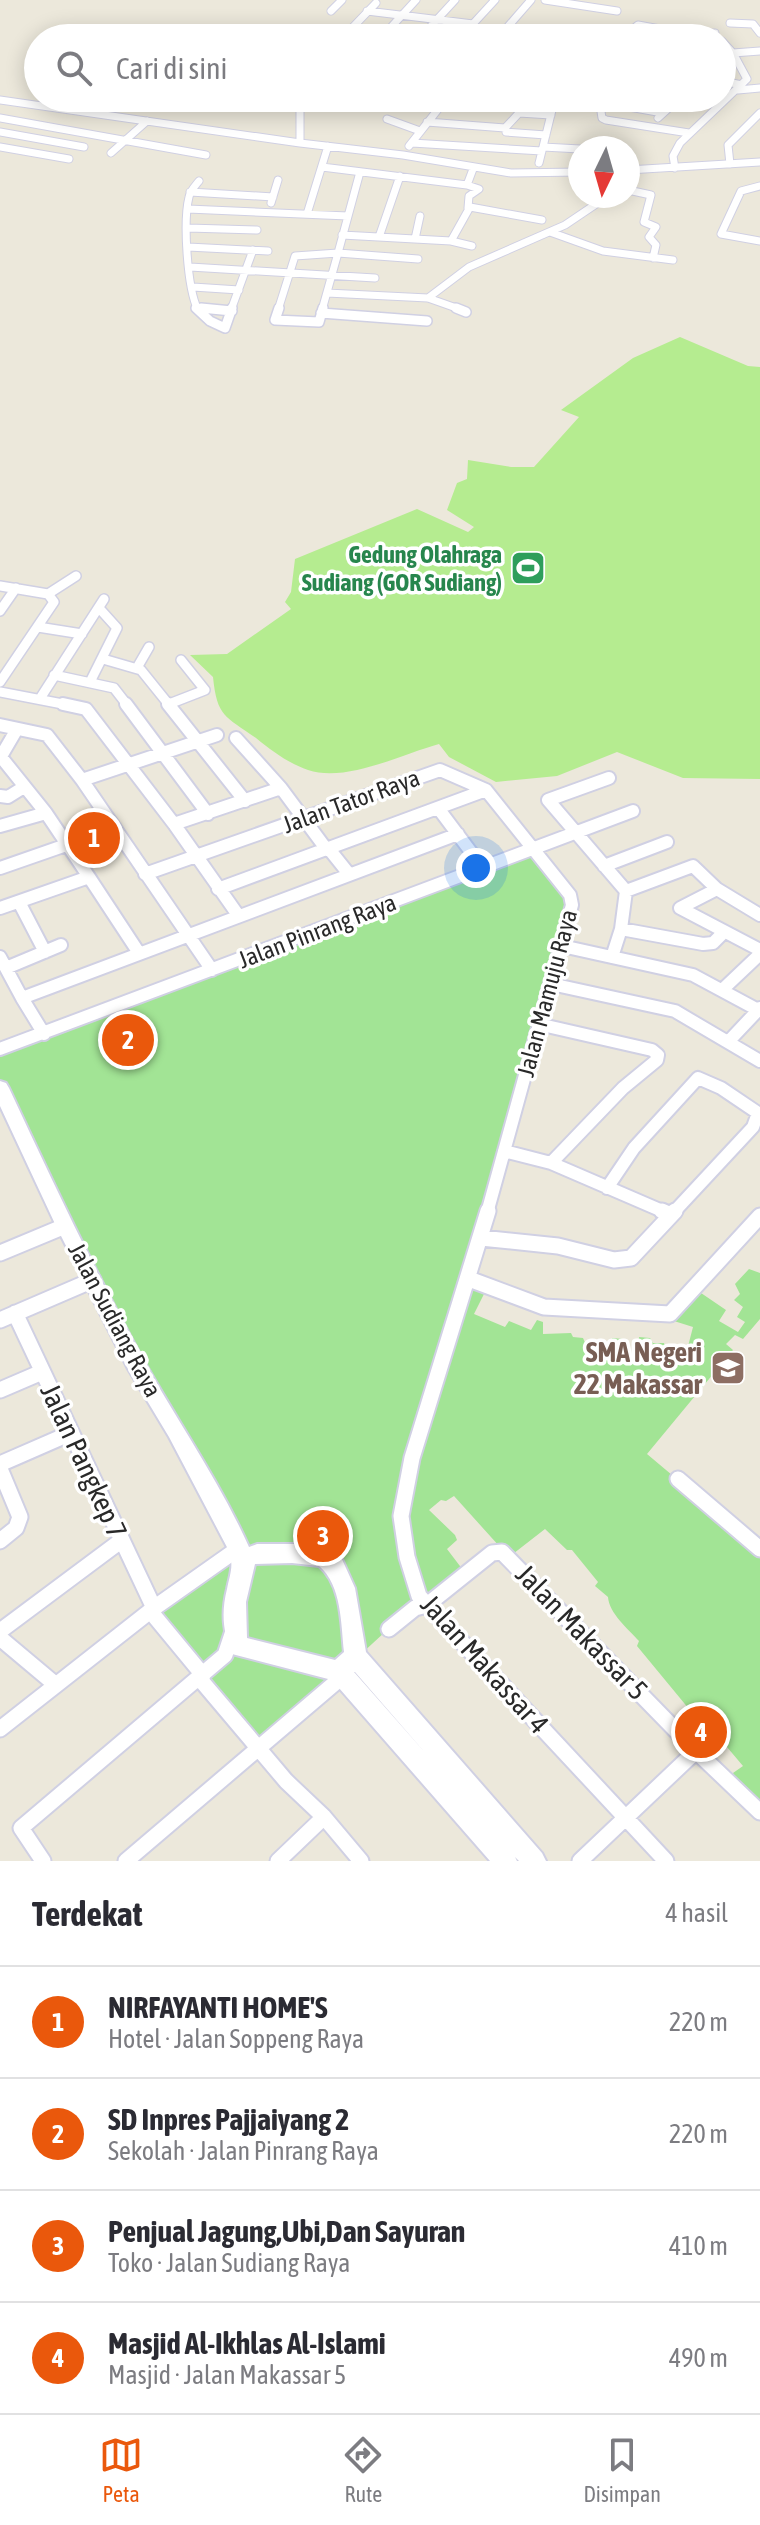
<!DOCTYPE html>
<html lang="id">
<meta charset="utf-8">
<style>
body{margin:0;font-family:"Asap Condensed",sans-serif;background:#f2f2f3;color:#2b2b33}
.compass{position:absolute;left:568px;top:136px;width:72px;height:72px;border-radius:50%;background:#fff;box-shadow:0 4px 20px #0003;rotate:185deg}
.you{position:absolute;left:476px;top:868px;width:28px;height:28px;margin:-20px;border:6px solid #fff;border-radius:50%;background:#1a73e8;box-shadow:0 0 0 12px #1a73e833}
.badge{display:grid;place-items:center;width:52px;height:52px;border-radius:50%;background:#ea580c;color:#fff;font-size:26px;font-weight:700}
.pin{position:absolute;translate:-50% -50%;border:4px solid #fff;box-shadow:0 2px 8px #0006}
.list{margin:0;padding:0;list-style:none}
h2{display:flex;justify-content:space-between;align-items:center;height:104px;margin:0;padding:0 32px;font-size:34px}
h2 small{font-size:26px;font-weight:400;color:#7c7c81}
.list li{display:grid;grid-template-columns:52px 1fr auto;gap:24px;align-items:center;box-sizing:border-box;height:112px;padding:0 32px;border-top:2px solid #e1e1e2}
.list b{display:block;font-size:30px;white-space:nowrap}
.list p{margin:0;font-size:26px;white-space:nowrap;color:#7c7c81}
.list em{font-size:26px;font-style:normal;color:#7c7c81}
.icon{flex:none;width:44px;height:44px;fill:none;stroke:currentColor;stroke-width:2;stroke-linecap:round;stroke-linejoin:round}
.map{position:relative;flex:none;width:760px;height:1861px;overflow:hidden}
.search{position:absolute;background:#fff;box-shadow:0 4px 20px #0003;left:24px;right:24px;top:24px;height:88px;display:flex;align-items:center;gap:20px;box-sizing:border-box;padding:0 28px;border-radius:44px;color:#7c7c81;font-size:30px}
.sheet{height:552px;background:#fff}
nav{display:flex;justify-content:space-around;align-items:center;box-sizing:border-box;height:112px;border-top:2px solid #e1e1e2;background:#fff;font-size:22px;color:#7c7c81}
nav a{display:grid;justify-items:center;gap:4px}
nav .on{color:#ea580c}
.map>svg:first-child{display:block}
</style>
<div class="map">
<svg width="760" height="1861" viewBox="0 0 760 1861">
<rect width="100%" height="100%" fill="#ece8db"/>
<path fill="#a2e495" d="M531,848L570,895L469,1279L486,1290L474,1314L505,1327L509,1321L531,1330L537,1320L543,1322V1334L571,1333L573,1337L583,1338L587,1347L612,1351V1338L623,1339L625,1353L638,1354L639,1337L650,1338L653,1343H664L668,1356L685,1358L693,1327L674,1321L670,1314L691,1292L701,1293L726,1310L719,1321L738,1332L745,1322L737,1317L743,1307L734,1300L740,1294L735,1284L749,1269L760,1273V1319L743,1339L735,1335L726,1344L733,1350L647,1454L760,1549V1812L739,1790L733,1773L743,1766L694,1708L689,1709L637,1646L639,1641C628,1629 609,1613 608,1597L595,1586L598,1582L572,1550H567L545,1529L509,1557L454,1496L446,1501L441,1500L429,1510L455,1535L457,1540L447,1549L466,1574L398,1620L258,1749L151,1612L239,1548L0,1088V1049Z"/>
<path fill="#b5ec90" d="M680,337L748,366L760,367V779L683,778L617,752L557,776L496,782L449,757L439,744C402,754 346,783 308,770C288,763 272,751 256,738C225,716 217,717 213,677L190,655L227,654L291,609L285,602L291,592L295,559L417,509L468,532L474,527L447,510L457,483L467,479L468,460L511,467H534L579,417L561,410L633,358Z"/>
<path fill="#c7c4ba" stroke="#c7c4b4" stroke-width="2" d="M694,1708L721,1740L710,1750L681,1720Z"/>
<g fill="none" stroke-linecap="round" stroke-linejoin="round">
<g stroke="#d0d0e3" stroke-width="9">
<path id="street-far3" d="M545,0L617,11
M331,11L342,0
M367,11L473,24
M730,23L753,24L760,33
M382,37L416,0
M364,38L367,34L352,28L376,3
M420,38L455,0
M460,38L495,0
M498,38L531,0
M622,38L638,25L660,29L666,36
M652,38L715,33
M733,53L760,51
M722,81L742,85
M738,90L760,88
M322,98L300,107V143L403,155L511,173L580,172
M599,98L602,118L606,120L689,133
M654,98L676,102
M0,100L300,143
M601,102L663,113
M0,118L206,155
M658,118L680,98
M387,119L420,131
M427,122L505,128L519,113L551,115
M0,132L84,147
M506,132L546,135
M412,143L542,151
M409,146L447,98
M0,147L69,159
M543,147L580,149
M111,153L147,121
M539,163L555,98
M730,164L728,145L760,113
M322,167L467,185L473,169
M675,168L673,156L680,143L747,79L733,53L722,41
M628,170L760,162
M467,185L479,189L469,196L468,208
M760,186L741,191L721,234L760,241
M628,190L651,195L644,222L656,227L649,237L656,245L653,258
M190,192L273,197
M271,203L278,180
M188,209L348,216
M307,214L328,146
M188,228L257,230
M550,232L603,251L673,260
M342,235L451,241L472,246
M379,237L400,176
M415,239L420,216
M451,241L470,207L542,220
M188,247L268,251
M338,253L418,259
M338,253L360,172
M190,267L375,278
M193,287L239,290
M327,293L428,298L462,310
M428,298L469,267L565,225L608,196
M196,308L225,310
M198,310C187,288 183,221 189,197C190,191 195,186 199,181
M231,310L253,250
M278,310L295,256L338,253
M322,310L338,253"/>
</g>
<g stroke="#d0d0e3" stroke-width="12">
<path id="street-far2" d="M196,308L210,321L225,328L232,308
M201,308L232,311
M279,308L275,320L319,322L323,308
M456,308L466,312
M321,313L427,321
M0,586L48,594L54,602L0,682
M48,594L76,576
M0,611L16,588
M38,627L82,634
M103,659L141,670L170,706
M138,666L149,647
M54,675L114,688L128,706
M90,682L117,628L99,608
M0,692L73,706
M41,697L104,599
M169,704L205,690L181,660"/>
</g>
<g stroke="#d0d0e3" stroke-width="16">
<path id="street-far1" d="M63,704L86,709L174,824L238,915
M126,704L208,814
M168,704L245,801
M0,725L47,735L82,780L212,970
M236,738L281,788L327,850
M1,757L46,813
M0,758L17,729
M609,778L548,800L626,891L621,929L612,957
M82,780L217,735
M0,796L8,797L24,787
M438,808L483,868
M174,824L281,788
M0,826L46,813L89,877
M329,849L349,874
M604,866L667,842
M0,868L115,828
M145,874L440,770L486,790L570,895L572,905L487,1213
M218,889L486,790
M717,889L680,908L760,950
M626,891L693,866L717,889L760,915
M19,902L45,952
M0,908L89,877L139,953
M621,929L703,944L713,943L724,932
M562,946L693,975L760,1011
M0,957L22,998L458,834
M6,968L61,945
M551,984L675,1011L760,1061
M722,990L760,954
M22,998L44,1034
M538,1024L652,1050L658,1055L657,1060L623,1088L551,1163L667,1213
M728,1042L760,1008
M0,1049L633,811
M504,1151L551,1163
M607,1188L634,1148L698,1078L721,1088L758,1113L753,1127L673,1213"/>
</g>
<g stroke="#d0d0e3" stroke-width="19">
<path id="street" d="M488,1211L412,1458L401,1516L407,1557L419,1596L666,1861
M662,1211L671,1215
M481,1238L558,1246L614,1260L631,1258L675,1211
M0,1253L65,1226
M469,1279L544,1307L670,1314L760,1216
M15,1313L154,1608
M0,1320L93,1280
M0,1390L42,1372
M0,1464L71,1433
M0,1469L20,1517L16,1528L0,1541
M678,1479L760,1549
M151,1612L203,1675
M389,1629L415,1608L427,1605L492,1553L502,1552L696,1751L760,1812
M0,1631L122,1540
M0,1638L56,1685
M199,1678L286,1781L324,1817L361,1861
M0,1729L154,1608L239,1548
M43,1861L21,1828L225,1655L233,1631
M126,1861L342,1677
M278,1861L324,1817
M580,1861L696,1751"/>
</g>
<g stroke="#d0d0e3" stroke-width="4">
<path id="secondary" d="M0,1081L6,1083L9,1088C51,1178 93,1268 141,1356C176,1419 219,1480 249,1547L257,1544H310L333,1551L341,1557L355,1588L366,1652L542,1853L546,1861H519L515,1857L517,1861H490L332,1680L232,1654C223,1632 221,1613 227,1589C230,1574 234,1566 229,1551L169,1437L128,1369L56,1226L0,1106ZM292,1563L319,1566C342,1585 341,1625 344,1652L335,1660L247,1638L246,1602L255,1564ZM354,1672H355L428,1756Z"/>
</g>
<use href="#street-far3" stroke="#fff" stroke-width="7"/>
<use href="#street-far2" stroke="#fff" stroke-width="9"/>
<use href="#street-far1" stroke="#fff" stroke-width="12"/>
<use href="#street" stroke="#fff" stroke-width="15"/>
<use href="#secondary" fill="#fff" fill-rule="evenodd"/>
</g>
<defs>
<g id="stadium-square" transform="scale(1.8)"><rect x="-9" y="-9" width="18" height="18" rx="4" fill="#2e9e5b" stroke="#fff"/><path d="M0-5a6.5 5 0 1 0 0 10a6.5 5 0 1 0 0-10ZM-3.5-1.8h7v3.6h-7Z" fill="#fff"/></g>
<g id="school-square" transform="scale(1.8)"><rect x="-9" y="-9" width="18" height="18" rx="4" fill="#8d6e63" stroke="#fff"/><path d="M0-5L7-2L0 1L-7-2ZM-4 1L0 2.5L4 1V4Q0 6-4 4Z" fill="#fff"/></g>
</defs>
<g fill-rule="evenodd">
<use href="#stadium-square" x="528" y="568"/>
<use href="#school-square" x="728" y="1368"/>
</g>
<g text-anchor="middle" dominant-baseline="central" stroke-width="7" stroke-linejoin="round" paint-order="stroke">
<g font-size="24" font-weight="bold" fill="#27864d" stroke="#fff" text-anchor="end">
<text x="502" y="554">Gedung Olahraga<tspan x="502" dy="28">Sudiang (GOR Sudiang)</tspan></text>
</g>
<g font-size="24" fill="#292929" stroke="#fff">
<text transform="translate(351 801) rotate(-20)">Jalan Tator Raya</text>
<text transform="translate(317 931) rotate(-21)">Jalan Pinrang Raya</text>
<text transform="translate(547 993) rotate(-75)">Jalan Mamuju Raya</text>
<text transform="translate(115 1320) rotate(62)">Jalan Sudiang Raya</text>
</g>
<g font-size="28" font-weight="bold" fill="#785e54" stroke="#fff" text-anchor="end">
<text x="702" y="1352">SMA Negeri<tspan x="702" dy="32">22 Makassar</tspan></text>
</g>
<g font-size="28" fill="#292929" stroke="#fff">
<text transform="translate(84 1461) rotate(65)">Jalan Pangkep 7</text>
<text transform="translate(582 1632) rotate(46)">Jalan Makassar 5</text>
<text transform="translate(485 1664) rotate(48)">Jalan Makassar 4</text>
</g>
</g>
</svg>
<svg class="compass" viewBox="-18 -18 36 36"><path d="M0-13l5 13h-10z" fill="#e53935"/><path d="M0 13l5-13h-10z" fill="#7c7c81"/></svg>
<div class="you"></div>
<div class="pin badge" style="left:94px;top:838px">1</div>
<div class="pin badge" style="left:128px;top:1040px">2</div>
<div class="pin badge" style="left:323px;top:1536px">3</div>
<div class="pin badge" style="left:701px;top:1732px">4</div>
<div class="search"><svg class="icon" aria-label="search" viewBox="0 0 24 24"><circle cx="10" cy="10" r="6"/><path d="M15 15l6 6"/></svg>Cari di sini</div>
</div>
<section class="sheet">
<h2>Terdekat<small>4 hasil</small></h2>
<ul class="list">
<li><span class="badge">1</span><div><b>NIRFAYANTI HOME'S</b><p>Hotel · Jalan Soppeng Raya</p></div><em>220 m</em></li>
<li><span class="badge">2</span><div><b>SD Inpres Pajjaiyang 2</b><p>Sekolah · Jalan Pinrang Raya</p></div><em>220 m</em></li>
<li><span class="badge">3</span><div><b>Penjual Jagung,Ubi,Dan Sayuran</b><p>Toko · Jalan Sudiang Raya</p></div><em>410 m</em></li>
<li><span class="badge">4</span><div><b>Masjid Al-Ikhlas Al-Islami</b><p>Masjid · Jalan Makassar 5</p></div><em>490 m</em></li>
</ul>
</section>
<nav>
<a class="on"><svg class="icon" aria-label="map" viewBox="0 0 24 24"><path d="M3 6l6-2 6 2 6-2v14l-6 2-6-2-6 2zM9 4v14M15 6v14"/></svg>Peta</a>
<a><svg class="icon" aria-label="directions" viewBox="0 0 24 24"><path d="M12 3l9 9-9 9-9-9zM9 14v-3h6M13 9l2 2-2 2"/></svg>Rute</a>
<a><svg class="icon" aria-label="saved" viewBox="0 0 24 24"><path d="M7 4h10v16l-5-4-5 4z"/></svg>Disimpan</a>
</nav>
